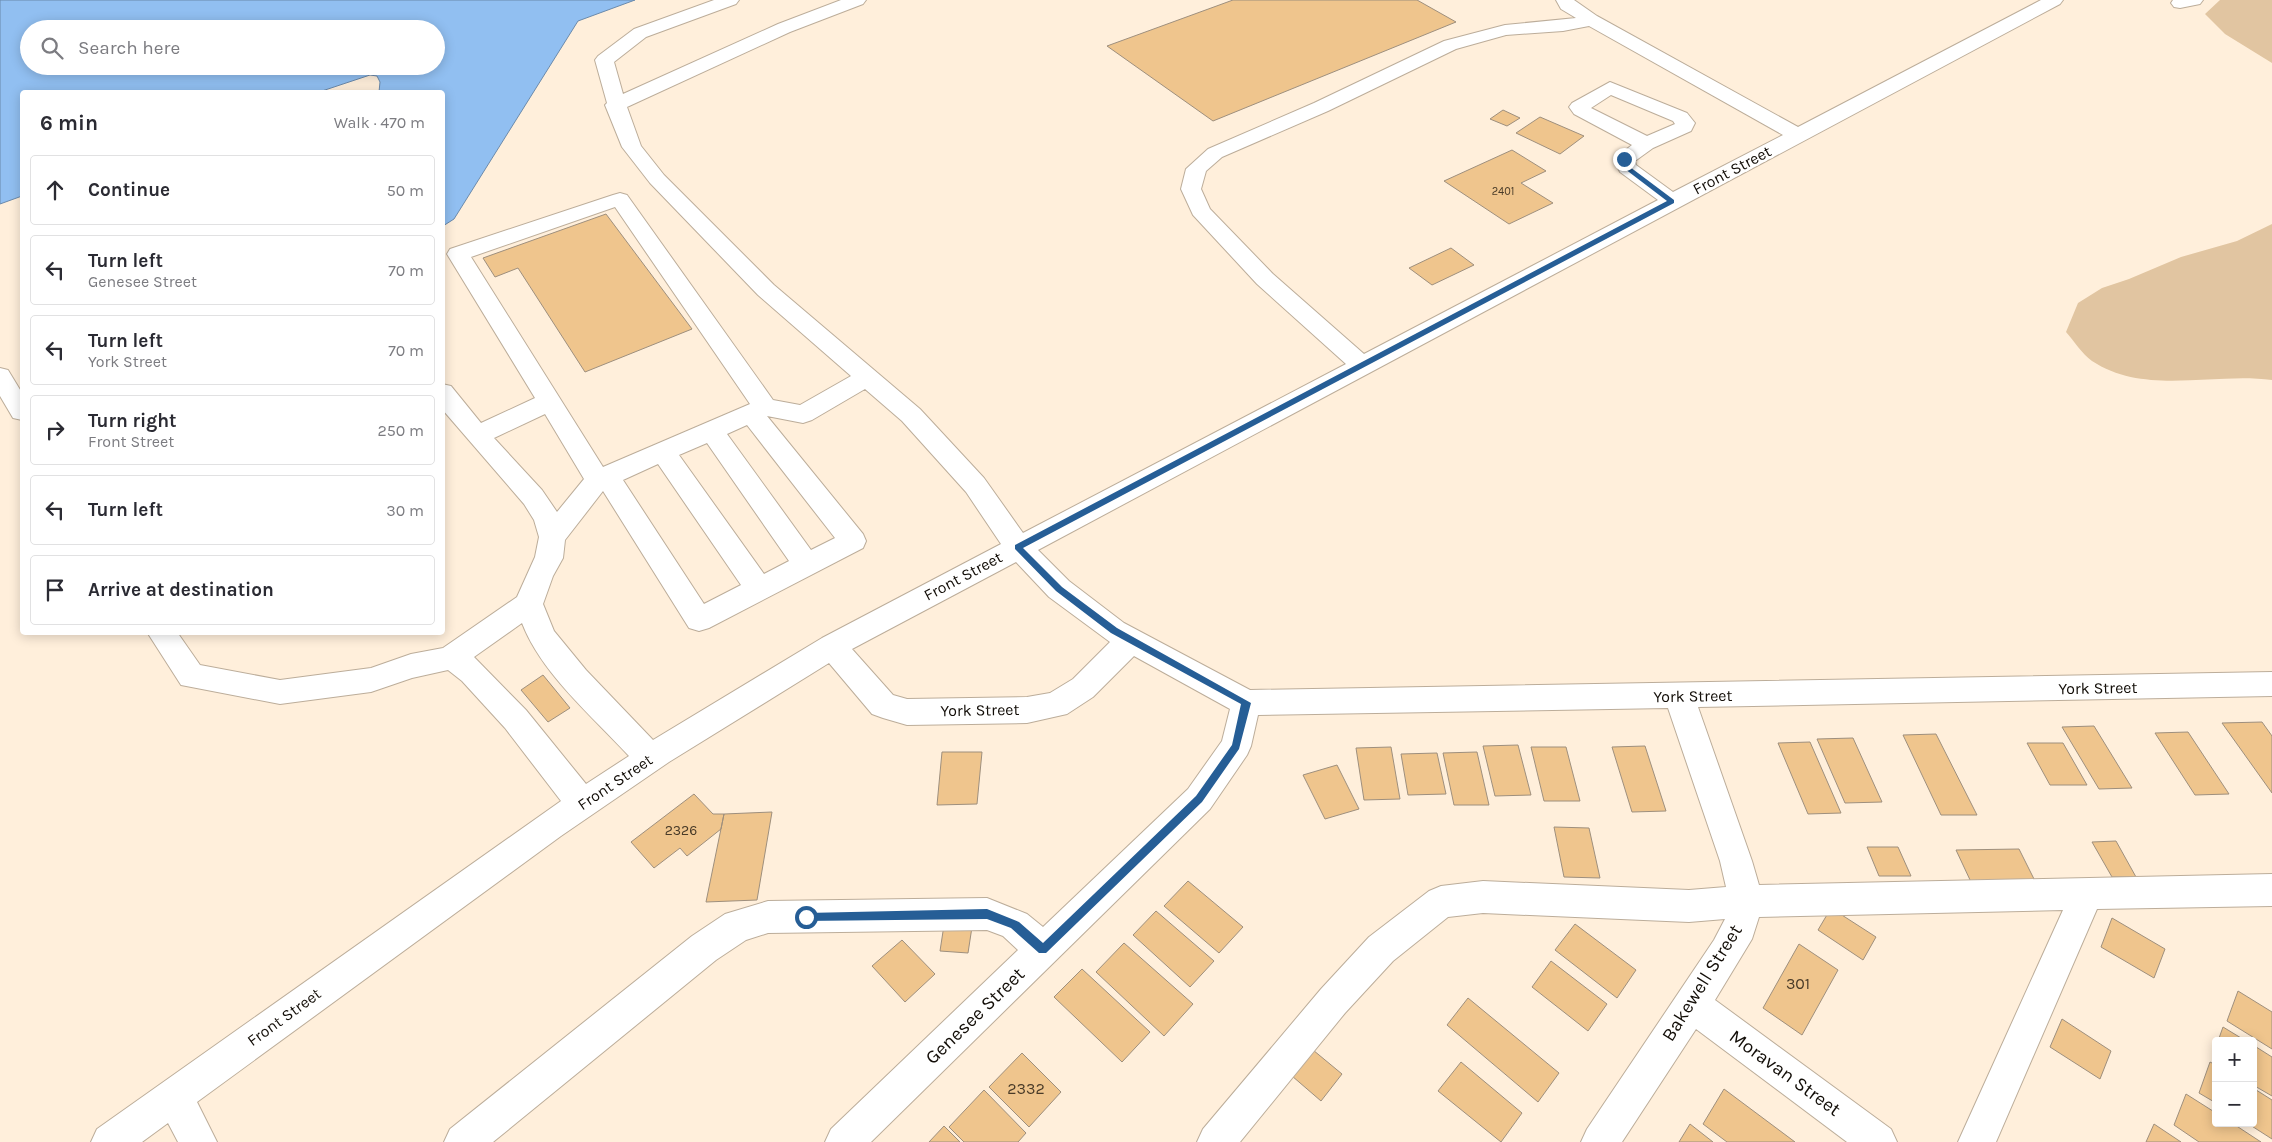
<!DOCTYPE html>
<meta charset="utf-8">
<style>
body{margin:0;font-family:Karla,sans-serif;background:#f2f2f3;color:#2b2b33}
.controls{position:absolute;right:15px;bottom:15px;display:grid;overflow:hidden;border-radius:5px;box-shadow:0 2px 12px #0003}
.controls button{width:45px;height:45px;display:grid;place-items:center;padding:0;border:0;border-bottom:1px solid #e1e1e2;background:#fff;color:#2b2b33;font:25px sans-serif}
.stop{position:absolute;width:15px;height:15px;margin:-11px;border:4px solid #265e96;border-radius:50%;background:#fff}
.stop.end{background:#265e96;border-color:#fff;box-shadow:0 1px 5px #0008}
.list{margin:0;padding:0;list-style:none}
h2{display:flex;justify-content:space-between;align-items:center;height:65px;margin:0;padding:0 20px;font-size:21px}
h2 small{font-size:16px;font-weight:400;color:#7c7c81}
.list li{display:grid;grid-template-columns:32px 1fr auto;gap:15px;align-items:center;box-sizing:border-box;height:70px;margin:0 10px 10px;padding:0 10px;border:1px solid #e1e1e2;border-radius:5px}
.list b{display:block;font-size:19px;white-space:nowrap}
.list p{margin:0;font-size:16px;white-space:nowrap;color:#7c7c81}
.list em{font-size:16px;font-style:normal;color:#7c7c81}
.icon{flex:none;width:28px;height:28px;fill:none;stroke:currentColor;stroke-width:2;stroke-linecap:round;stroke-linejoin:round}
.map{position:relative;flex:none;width:2272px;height:1142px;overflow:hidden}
.search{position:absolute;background:#fff;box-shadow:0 2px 12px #0003;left:20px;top:20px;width:425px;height:55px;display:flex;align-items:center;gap:12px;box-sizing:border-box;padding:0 18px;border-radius:28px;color:#7c7c81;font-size:19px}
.panel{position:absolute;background:#fff;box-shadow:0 2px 12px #0003;left:20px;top:90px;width:425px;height:545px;border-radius:5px}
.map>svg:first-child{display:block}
</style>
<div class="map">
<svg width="2272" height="1142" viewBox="0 0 2272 1142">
<rect width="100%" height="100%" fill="#ffefdb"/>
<path fill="#e1c5a1" d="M2220,0H2272V63L2225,34L2205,14Z
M2272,224V380C2213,372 2145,396 2092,361C2082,354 2074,341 2066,332L2078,303L2102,288L2129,279L2181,257L2237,241Z"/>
<path fill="#91bff1" stroke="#6b8aab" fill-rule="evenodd" d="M0,0H635L578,21L454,219L443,226L442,92H379L380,82L377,76L370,75L319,92H22V196L0,204ZM29,29H436V66H29Z"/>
<path fill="#efc58d" stroke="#9e8f7d" d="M1233,0H1417L1456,22L1213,121L1107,46Z
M1503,110L1520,118L1507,126L1490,119Z
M1540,117L1584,136L1560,154L1516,133Z
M1512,150L1546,171L1521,183L1553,203L1509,224L1444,181Z
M606,214L692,329L585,372L518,268L495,277L483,258Z
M1451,248L1474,265L1432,285L1409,268Z
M543,675L570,708L548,722L521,690Z
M2262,722L2272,736V793L2222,723Z
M2094,726L2132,788L2099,789L2062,727Z
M2188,732L2229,794L2195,795L2155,733Z
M1936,734L1977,815H1941L1903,735Z
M1853,738L1882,802L1845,803L1817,739Z
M1810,742L1841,813L1808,814L1778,743Z
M2027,743H2063L2087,785H2050Z
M1518,745L1531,795L1495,796L1483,746Z
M1645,746L1666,811L1632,812L1612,747Z
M1391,747L1400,799L1364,800L1356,748Z
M1531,747H1566L1580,801H1544Z
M942,752H982L977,804L937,805Z
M1477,752L1489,805H1454L1443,753Z
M1437,753L1446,794L1408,795L1401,754Z
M1337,765L1359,809L1325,819L1303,775Z
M694,794L713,814H724L721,829L687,856L680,848L654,868L631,842Z
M772,812L757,900L706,902L724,814Z
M1554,827L1589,828L1600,878L1564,877Z
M2116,841L2136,877H2112L2092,842Z
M1867,847H1898L1911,876H1879Z
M2019,849L2035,881L1971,882L1956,850Z
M1188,881L1243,927L1219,953L1164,906Z
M1831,908L1876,937L1863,960L1818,930Z
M1156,911L1214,961L1190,987L1133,935Z
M2112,918L2165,949L2154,978L2101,947Z
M1575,924L1636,970L1617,998L1555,950Z
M944,925L972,927L968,953L940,951Z
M902,940L935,974L905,1002L872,966Z
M1124,943L1193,1004L1164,1036L1096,972Z
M1799,944L1838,970L1802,1035L1763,1008Z
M1551,961L1607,1004L1588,1031L1532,987Z
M1082,969L1150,1032L1122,1062L1054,997Z
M2238,991L2272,1012V1049L2227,1021Z
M1468,998L1559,1073L1538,1102L1447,1025Z
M2062,1019L2111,1051L2100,1079L2050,1047Z
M2223,1027L2246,1041H2218Z
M2253,1045L2272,1057V1096L2253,1085Z
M1313,1050L1342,1074L1321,1101L1292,1076Z
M1022,1053L1061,1092L1029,1127L989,1087Z
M1461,1062L1522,1113L1501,1142L1438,1091Z
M2210,1062L2216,1065V1103L2199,1093Z
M2253,1088L2272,1100V1139L2247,1123H2253Z
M1724,1089L1795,1142H1727L1703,1124Z
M984,1090L1026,1133L1018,1142H964L949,1127Z
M2186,1094L2216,1113V1123H2232L2261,1142H2199L2174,1125Z
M1690,1124L1713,1142H1679Z
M2154,1124L2181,1142H2146Z
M944,1126L960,1142H929Z"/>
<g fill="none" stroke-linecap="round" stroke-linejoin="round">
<g stroke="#bcad9a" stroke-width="2">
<path id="minor" d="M714,0H739L736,4L646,37L614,62L623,94L778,24L841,0H866L863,4L790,32L627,107L641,146L664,175L774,285L920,409L984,478L1023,533L1346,364L1257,284L1193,215L1181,189L1186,169L1208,149L1314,103L1444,41L1505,25L1576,18L1561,9L1556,0H1574L1597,16L1798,127L2041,0H2063L2060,4L1038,550L1069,581L1124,623L1250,690L2272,672V696L1698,707L1752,861L1759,885L2272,874V906L2097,909L1996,1142H1958L2063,910L1759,917L1752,939L1715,1000L1891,1129L1897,1142H1847L1696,1029L1622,1142H1581L1587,1129L1714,940L1725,919L1689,922L1483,913L1448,917L1393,961L1345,1013L1240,1142H1197L1203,1129L1321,989L1369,937L1429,891L1441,886L1483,881L1689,890L1726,887L1720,861L1668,708L1258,715L1251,746L1247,755L1210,809L871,1142H825L831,1129L1018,950L1003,936L987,930L768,933L746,940L716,960L493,1142H444L450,1129L692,936L725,914L768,901L987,898L1027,914L1043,927L1188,789L1222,741L1230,709L1134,656L1093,697L1067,714L1027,723L907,725L883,718L872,714L829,663L669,762L561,836L197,1102L217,1142H178L168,1123L142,1142H91L97,1129L561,801L505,728L462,681L448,670L412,678L371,692L280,704L181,685L147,632H177L200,665L280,680L371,668L411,654L443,648L517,597L535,557L539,537L534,520L524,504L442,409V384L451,386L481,423L535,398L447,254L450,249L613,195L620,193L627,195L773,400L800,405L851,376L758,295L650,183L622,147L605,105L607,103L595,60L598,56L634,29ZM1589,26L1783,135L1673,192L1636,165L1635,161L1653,148L1691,131L1695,123L1687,113L1610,82L1572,103L1569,107L1574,114L1632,145L1614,159L1620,172L1658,200L1364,354L1273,274L1210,209L1201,189L1206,171L1222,157L1328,111L1456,49L1506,35L1563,31ZM1611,95L1673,121L1675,124L1647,136L1591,108ZM615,207L750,404L603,467L471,257ZM865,389L902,421L966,492L1001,544L822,638L653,740L586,670L554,631L543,604L553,576L563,558L565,540L603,491L689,628L699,631L709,628L863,548L866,541L863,534L767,416L803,423L812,420ZM545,414L584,479L557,512L542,490L494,438ZM747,425L835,538L811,550L727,434ZM707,443L789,561L764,574L679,455ZM658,464L741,585L704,604L623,480ZM1016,562L1049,597L1110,642L1073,679L1050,693L1027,697L907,699L893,695L852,649ZM522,623C541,673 593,717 629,756L586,784L526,710L474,657Z
M2173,0H2203L2200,4L2180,8L2174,7L2171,3Z
M0,368L8,370L22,393V420L13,418L0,396Z"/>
</g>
<use href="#minor" fill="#fff" fill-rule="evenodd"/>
</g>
<path fill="#265e96" d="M1622,157H1626L1630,167L1674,200V203L1023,548L1062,587L1117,628L1251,703L1239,749L1202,802L1046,953H1039L1011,928L987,919L803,921V914L806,913L987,909L1019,922L1043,943L1196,796L1232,745L1241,704L1111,633L1056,591L1015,549V545L1667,201L1625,169Z"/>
<g text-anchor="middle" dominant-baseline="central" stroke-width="5" stroke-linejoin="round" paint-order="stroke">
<g font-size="11" fill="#493b28">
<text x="1503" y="191">2401</text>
</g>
<g font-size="14" fill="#493b28">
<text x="681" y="830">2326</text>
</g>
<g font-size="16" fill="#120d07" stroke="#fff">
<text transform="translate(1732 170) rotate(-28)">Front Street</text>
<text transform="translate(963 576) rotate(-28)">Front Street</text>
<text transform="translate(2098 688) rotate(-1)">York Street</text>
<text transform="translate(1693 696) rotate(-1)">York Street</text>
<text transform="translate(980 710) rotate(-1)">York Street</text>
<text transform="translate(615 782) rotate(-34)">Front Street</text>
<text transform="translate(284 1017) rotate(-36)">Front Street</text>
</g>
<g font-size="16" fill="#493b28">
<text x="1798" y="983">301</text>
<text x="1026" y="1088">2332</text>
</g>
<g font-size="19" fill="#120d07" stroke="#fff">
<text transform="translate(1702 983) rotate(-58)">Bakewell Street</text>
<text transform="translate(975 1016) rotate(-44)">Genesee Street</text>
<text transform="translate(1785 1073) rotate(36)">Moravan Street</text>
</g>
</g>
</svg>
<div class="controls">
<button>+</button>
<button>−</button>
</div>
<div class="stop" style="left:806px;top:917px"></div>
<div class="stop end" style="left:1624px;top:159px"></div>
<div class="search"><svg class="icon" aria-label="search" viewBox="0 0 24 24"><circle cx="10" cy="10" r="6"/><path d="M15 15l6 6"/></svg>Search here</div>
<section class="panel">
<h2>6 min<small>Walk · 470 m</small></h2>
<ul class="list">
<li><svg class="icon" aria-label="ahead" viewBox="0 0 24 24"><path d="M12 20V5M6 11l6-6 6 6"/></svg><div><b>Continue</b></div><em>50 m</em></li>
<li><svg class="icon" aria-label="left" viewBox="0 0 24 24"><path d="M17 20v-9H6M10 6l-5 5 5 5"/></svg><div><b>Turn left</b><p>Genesee Street</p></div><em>70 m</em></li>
<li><svg class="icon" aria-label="left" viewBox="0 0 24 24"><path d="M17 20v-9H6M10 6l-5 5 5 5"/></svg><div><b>Turn left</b><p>York Street</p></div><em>70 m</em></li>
<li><svg class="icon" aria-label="right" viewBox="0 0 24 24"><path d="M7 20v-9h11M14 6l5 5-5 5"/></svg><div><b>Turn right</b><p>Front Street</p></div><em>250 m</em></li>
<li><svg class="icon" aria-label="left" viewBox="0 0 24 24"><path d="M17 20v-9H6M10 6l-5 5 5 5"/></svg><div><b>Turn left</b></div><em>30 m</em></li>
<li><svg class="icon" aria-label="arrive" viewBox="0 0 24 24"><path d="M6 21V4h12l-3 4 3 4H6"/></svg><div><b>Arrive at destination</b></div></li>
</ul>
</section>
</div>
